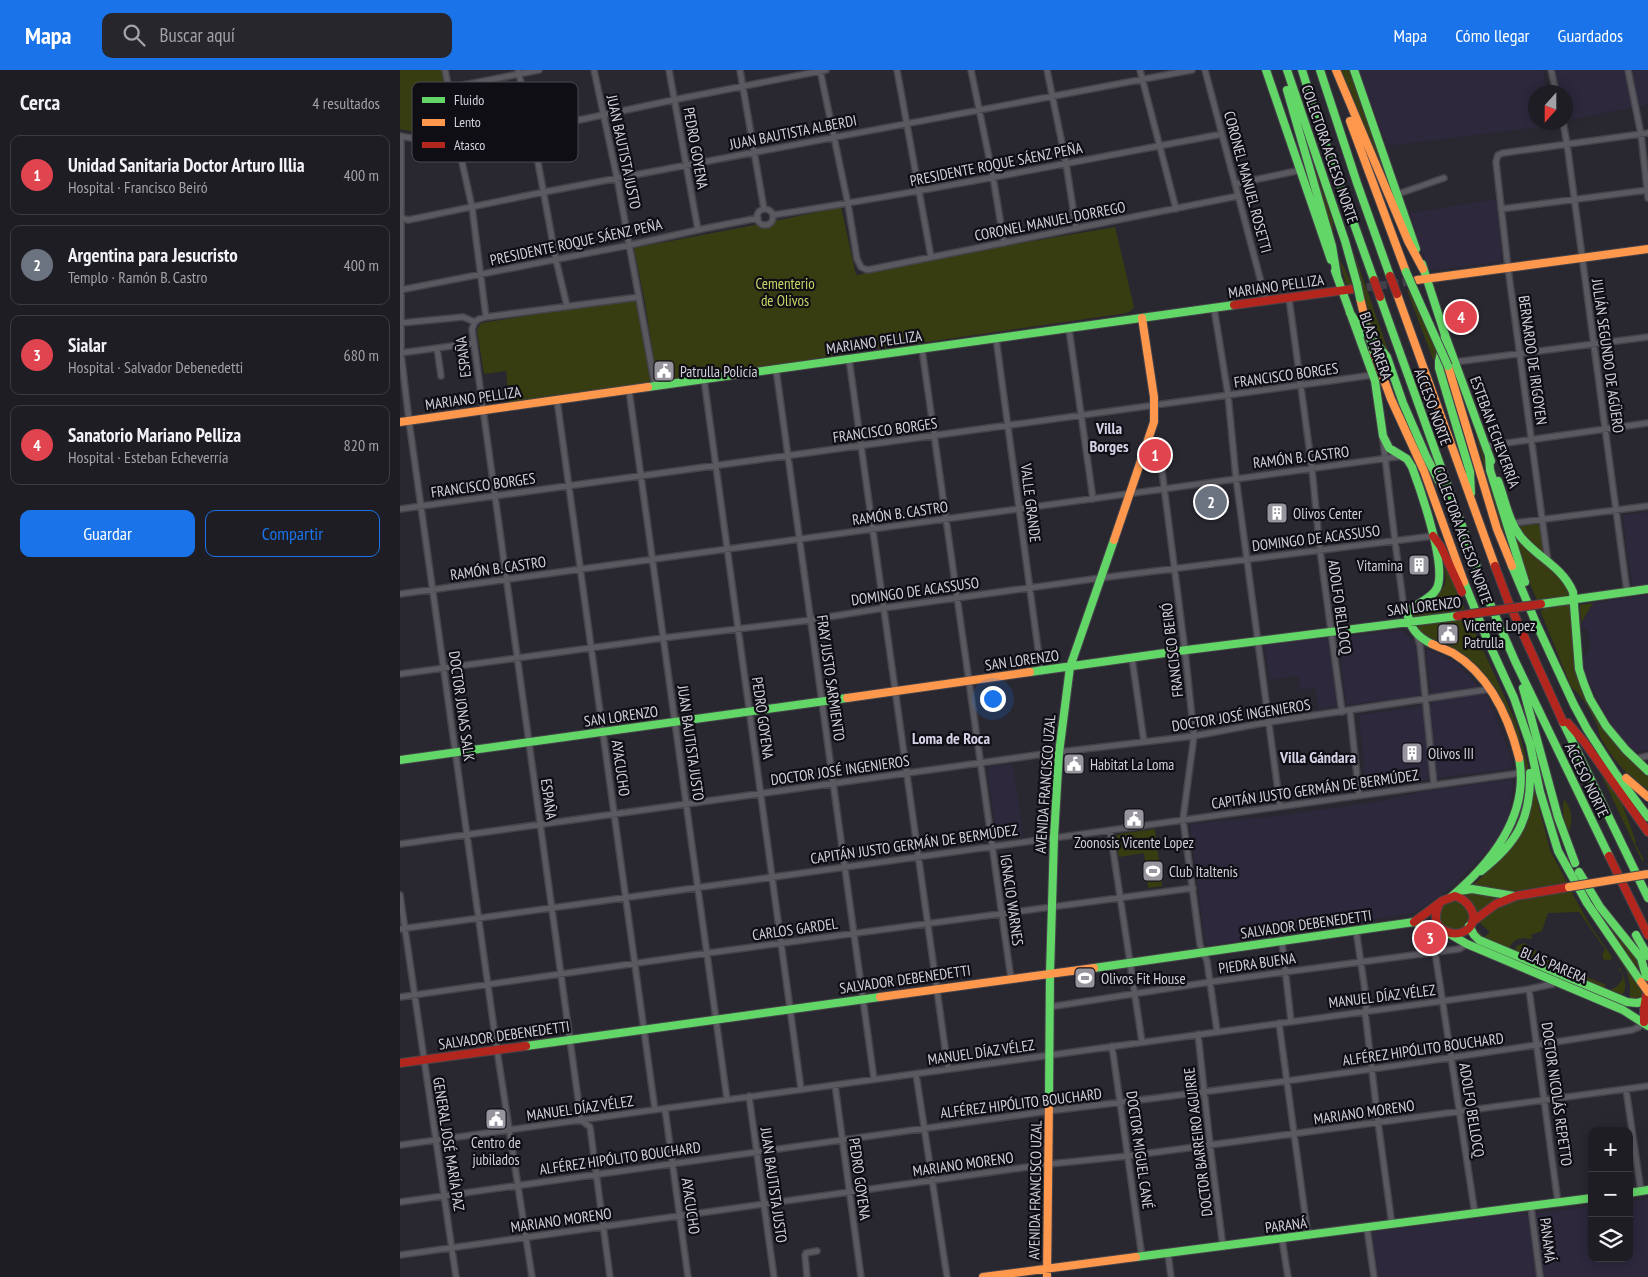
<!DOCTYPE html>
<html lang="es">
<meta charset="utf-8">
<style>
body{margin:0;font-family:"PT Sans Narrow",sans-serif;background:#27262c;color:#f1f3f6}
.controls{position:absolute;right:15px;bottom:15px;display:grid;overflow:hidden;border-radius:10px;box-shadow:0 2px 12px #0003}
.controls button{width:45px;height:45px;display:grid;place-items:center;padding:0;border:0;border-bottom:1px solid #3c3b41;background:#1f1d24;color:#f1f3f6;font:25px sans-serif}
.compass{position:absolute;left:1128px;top:15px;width:45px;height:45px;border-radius:50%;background:#1f1d24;box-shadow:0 2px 12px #0003;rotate:201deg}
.you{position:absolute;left:592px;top:628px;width:18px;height:18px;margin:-12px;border:4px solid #fff;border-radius:50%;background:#1a73e8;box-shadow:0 0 0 8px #1a73e833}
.badge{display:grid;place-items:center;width:32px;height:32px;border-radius:50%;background:#1a73e8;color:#fff;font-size:16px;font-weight:700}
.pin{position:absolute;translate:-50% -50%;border:2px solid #fff;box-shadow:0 1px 5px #0006}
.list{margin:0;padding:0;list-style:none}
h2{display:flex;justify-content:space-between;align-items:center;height:65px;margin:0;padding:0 20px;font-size:21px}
h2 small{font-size:16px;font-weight:400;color:#a1a2a6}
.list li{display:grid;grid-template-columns:32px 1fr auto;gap:15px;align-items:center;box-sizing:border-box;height:80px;margin:0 10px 10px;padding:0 10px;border:1px solid #3c3b41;border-radius:10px}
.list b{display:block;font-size:19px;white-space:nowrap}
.list p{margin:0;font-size:16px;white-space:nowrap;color:#a1a2a6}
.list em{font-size:16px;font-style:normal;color:#a1a2a6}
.actions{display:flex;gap:10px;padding:15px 20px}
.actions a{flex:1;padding:11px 0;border:1px solid #1a73e8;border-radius:10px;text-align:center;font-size:18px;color:#1a73e8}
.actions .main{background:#1a73e8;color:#fff}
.icon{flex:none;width:28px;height:28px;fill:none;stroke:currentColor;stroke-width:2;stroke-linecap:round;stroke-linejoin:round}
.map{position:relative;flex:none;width:1248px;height:1207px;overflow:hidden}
header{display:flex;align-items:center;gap:30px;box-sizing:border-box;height:70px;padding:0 25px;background:#1a73e8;color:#fff}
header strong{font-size:24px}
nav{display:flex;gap:28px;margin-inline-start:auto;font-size:18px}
.search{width:350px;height:45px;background:#27262c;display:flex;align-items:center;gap:12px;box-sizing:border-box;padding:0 18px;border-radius:10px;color:#a1a2a6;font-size:19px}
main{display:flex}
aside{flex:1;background:#1f1d24}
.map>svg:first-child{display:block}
</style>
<header>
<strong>Mapa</strong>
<div class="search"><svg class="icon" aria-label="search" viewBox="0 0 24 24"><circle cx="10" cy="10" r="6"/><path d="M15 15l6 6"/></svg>Buscar aquí</div>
<nav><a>Mapa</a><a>Cómo llegar</a><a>Guardados</a></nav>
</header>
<main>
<aside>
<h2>Cerca<small>4 resultados</small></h2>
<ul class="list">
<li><span class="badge" style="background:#e0444e">1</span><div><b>Unidad Sanitaria Doctor Arturo Illia</b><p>Hospital · Francisco Beiró</p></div><em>400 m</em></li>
<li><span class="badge" style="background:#6b7280">2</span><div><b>Argentina para Jesucristo</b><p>Templo · Ramón B. Castro</p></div><em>400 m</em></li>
<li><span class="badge" style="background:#e0444e">3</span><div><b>Sialar</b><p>Hospital · Salvador Debenedetti</p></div><em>680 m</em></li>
<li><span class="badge" style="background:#e0444e">4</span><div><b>Sanatorio Mariano Pelliza</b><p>Hospital · Esteban Echeverría</p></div><em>820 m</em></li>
</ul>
<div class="actions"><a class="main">Guardar</a><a>Compartir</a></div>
</aside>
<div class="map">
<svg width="1248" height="1207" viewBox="0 0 1248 1207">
<rect width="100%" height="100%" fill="#292730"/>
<path fill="#2d283c" d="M959,0H1143L1147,22H1136V52L1153,53L1154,55L987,76Z
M1153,0H1248V34L1166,51V22H1158Z
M1097,129L1102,192L1032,200L1028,199L1010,143Z
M1070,238L1074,241L1076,252L1074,257L1048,260L1046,242Z
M1248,442V515L1234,516L1232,514L1223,449L1225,445Z
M1248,525V680L1234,682L1210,654L1185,603L1183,587L1186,586L1191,577L1189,564L1181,553L1193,533Z
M1002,560L1015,573L1021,626L946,635L938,567Z
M928,568L937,636L919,639L915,618L900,620L898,605L870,610L864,575Z
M1027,579L1057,593L1089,629L1113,693L1109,699L966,717L959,645L1033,635L1026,584Z
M613,694L623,766L599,769L597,768L587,699L589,697Z
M1114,709L1108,751L1100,769L1053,816L1014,843L808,876L805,872L790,756L792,754L869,747L971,733L1026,721Z
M1248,1129V1207H978L972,1164L974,1162L1124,1142L1126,1145L1192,1136V1188H1229V1131Z"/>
<path fill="#383d11" d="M0,0H42L53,60L50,63L48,69L0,59Z
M941,0H949L982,93L985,105Z
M901,58L933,151C933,164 935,182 942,194C946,201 949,207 952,215L946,214Z
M936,132L1001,317L975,268L955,188Z
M441,137L456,205L605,176L715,157L734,237L732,240L727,243L479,279L474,273L471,265L452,267V277L448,283L376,295L305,302L300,300L301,307L258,315L245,233L234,178L365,153Z
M1007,220L1010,221L1037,277L1035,295Z
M236,229L250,310L246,315L109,332L106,301L84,304L77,260L81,253Z
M1068,334L1097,431L1107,474L1092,427Z
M1137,454L1141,457L1143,478L1141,481L1121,461L1120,458L1121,456Z
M1115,464L1164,511L1170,524L1167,526L1137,530L1122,496Z
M1041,486L1065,539L1014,547L1010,541C1019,535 1043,524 1045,514C1047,505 1043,494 1041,486Z
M1193,533L1181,553L1180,535Z
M1168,535L1172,538L1177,601L1219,678L1248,705V723C1230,707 1214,692 1202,670C1199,666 1199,660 1197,655C1191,642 1183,626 1171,617L1140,540H1143L1144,537Z
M1069,549L1116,652L1128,695L1129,725L1125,747L1108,774L1105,772L1111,764L1118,748L1125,726V700L1111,650L1097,620L1061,585L1018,563V555Z
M1199,700L1221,731L1236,772L1235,773L1244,790L1242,791Z
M1135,722L1150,780L1167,812L1111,822L1071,817L1111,779Z
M1164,729C1172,740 1173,748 1169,761C1164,752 1161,739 1164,729Z
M755,759L762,816L748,818L744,783L719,787L716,767L719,764Z
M1171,821L1190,855L1212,887L1210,890H1204L1202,885L1205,879L1179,842L1148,843L1142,861L1131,865L1132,869C1120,867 1114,868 1108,880L1076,866L1074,857L1084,867L1090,862L1079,852C1104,828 1138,826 1171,821Z
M1070,822L1105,828L1077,845C1074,834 1070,829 1060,824Z
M1055,826L1072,839L1067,859L1043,861L1036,839Z
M1201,841L1233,881L1243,908L1211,860Z
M1195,852L1244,924L1242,927L1230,929V915L1227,902Z
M1124,873L1132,879L1148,887L1147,890L1206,915L1202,919L1115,883L1116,876Z
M1220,897C1224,905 1227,914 1224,923L1220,924L1210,920L1216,917L1223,909L1222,902L1219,900Z"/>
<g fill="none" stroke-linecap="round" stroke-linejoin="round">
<path stroke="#42404a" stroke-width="8" stroke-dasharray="8 4" stroke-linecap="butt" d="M955,219L1013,211"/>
<g stroke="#45434a" stroke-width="8">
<path id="street" d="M45,0L58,64
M118,0L132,60L156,190L167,236
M194,0L217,108L255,316
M269,0L298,160
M340,0L364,139
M420,0L448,134L457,189L461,197L467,200L838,126
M497,0L531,187
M571,0L593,107L604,173
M647,0L666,93L676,158
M740,0L776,139
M805,0L866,231
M1151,0L1156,22
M1228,0L1241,64L1248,128
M49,18L139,0
M1163,52L1167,74L1227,522
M49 73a10 10 0 1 1 20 0a10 10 0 1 1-20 0Z
M0,66L49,75
M1,66V283L9,351L97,980L132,1207
M68,71L132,60L278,29L426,0
M60,83L72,137L86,247
M835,114L901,100
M998,124L1044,108
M1101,139L1248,120
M357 147a8 8 0 1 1 16 0a8 8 0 1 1-16 0Z
M373,145C523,122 673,92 822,64
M0,147L8,150L144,122L792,0
M0,220L230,175L302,159L358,148
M889,228L912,399L920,480L942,642
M814,238L828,325L836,408L880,736
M75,252L72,259L181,1050L190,1057L210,1207
M75,252L79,249L86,247L239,227
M1,253L63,247L75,252
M669,259L693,429
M596,268L641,601
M37,278L41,306
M522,279L611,909
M0,283L74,273
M449,289L548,999
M1055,292L1248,267
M376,299L474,1009
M304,309L401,1019
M229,320L327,1029
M157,330L255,1040
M983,370L995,471L1003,531L1007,542
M1086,376L1248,353
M761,393L785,581L794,666L783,749L800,875L807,891L817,961
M0,439L973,305
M1114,453L1248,436
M1148,492L1108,198L1096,92L1098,85L1103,83L1248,63
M0,524L1003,386
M1017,566L1020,575L1034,715
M732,588L744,672
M0,604L263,568L403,551L484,538L700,508L1033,466
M950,641L959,725
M1234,689L1248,686
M710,760L742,972
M0,774L651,683L794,666L869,652L1091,619
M0,825C18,953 38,1080 56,1207
M0,859L1121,703
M956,860L967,934L965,941L978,1052L992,1155
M882,872L891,951
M1035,882L1075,1144
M1129,919L1158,1133
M0,927L308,883L793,818
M649,937L810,912L1059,879L1067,874
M879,953L908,1166
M798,964L810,1075L823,1177
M712,976L742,1187
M516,1004L547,1207
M435,1015L461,1207
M1226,1019L1241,1121
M349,1026L374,1207
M265,1039L288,1207
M0,1075L1129,919L1153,914L1157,902
M0,1132L649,1041C844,1018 1038,991 1232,960L1239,957L1244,952
M1131,1137L1140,1207
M967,1158L974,1207
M882,1169L888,1207
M768,1184L771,1207
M0,1185L649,1094L728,1086L1248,1016
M407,1207L405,1185L406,1183L417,1181"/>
</g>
<g stroke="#45434a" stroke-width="10">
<path id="fast" d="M866,0L931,190
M887,0L945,171L957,214
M902,0L923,67L974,210
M920,0L957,113L990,206
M954,0L1016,179
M887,20L932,176L937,206
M1022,194L1045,265L1091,391
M935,201L975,311L983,366L989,378L1007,389L1012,397C1021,421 1047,496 1037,518C1032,529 1015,534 1007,542C1010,558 1017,567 1032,574
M980,227L1089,531L1115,591L1209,786
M950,243L960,258L977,274L987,287L1003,333L1026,386L1042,417
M1045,265L1039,291V298L1070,402L1071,423
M248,317L834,235
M1089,386L1090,400L1125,512
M1098,411C1105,429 1108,450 1120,466C1136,487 1162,496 1173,522L1179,599L1184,614L1190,629L1206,656L1226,680L1248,701
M1112,496L1136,553L1174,635L1187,659L1216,704L1248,747
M1064,512L1087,569L1114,628L1130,674L1140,722L1158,781L1187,833L1241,912
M1141,534L1248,519
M630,602L779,581L1057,546
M1123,618L1158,747L1175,793
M1163,652L1248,828
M0,690L447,628
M1081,801C1117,773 1131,749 1130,703
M1179,802L1200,837L1241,888L1248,913
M1059,821L1072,819L1114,826
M1051,827C1091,793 1130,745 1119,688
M1069,856L1074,865L1079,870L1227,932L1237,933L1245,931
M1048,863L1067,874L1223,940L1248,956
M1236,865L1248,886
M694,898L1014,852L1043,861
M126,976L480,927
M649,1030L650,903L654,767L659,683L670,597L714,470
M1229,1123L1248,1120
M736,1187L1192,1128"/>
</g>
<g stroke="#45434a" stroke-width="10">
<path id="slow" d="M936,0L1008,171L1023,199
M950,51L1006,202
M1017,210L1248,179
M997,224L1095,496
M960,228L967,257
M973,280L991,329L1024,401L1064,512
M1048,296L1097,459L1112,496
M0,352L248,317
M714,470L754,352V327L742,248
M1032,574C1039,577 1046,580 1053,583C1091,606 1109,648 1119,688
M447,628L630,602
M1226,708L1248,727
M480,927L694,898
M583,1207L736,1187
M647,1207L649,1030"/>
</g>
<g stroke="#45434a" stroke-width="10">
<path id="jam" d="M834,235L953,219
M1033,466L1041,477L1062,522
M1095,496L1108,531L1163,652
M1168,653L1185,673L1248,762
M1209,786L1248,865
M1014,852L1042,831L1055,826C1068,830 1081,847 1068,859C1056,869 1034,861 1036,845C1036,842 1038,837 1039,834
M1072,852L1096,834L1116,826L1169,817
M1244,952V939L1248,915
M0,993L126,976"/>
</g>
<use href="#street" stroke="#5b5960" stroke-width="5"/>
<use href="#fast" stroke="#63d668" stroke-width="8"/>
<use href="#slow" stroke="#ff974d" stroke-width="8"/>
<use href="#jam" stroke="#b3261e" stroke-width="8"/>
<g stroke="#45434a" stroke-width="10" stroke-linecap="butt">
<path id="fast-bridge" d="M1006,202L1048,296
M957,214L960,228
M967,257L973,280"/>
</g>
<g stroke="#45434a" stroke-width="10" stroke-linecap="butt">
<path id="slow-bridge" d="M1169,817L1248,804
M1241,912L1248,922"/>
</g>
<g stroke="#45434a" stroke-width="10" stroke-linecap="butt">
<path id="jam-bridge" d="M990,206L997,224
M974,210L980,227
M1057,546L1141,534"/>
</g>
<use href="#fast-bridge" stroke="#63d668" stroke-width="8"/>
<use href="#slow-bridge" stroke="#ff974d" stroke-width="8"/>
<use href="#jam-bridge" stroke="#b3261e" stroke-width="8"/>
</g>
<defs>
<g id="civic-square" transform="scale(1.125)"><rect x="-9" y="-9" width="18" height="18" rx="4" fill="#97949e" stroke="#100e15"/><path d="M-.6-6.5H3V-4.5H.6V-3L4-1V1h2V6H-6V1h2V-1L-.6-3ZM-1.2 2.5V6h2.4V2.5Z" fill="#fff"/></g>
<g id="building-square" transform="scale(1.125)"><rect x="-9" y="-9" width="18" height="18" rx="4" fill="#97949e" stroke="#100e15"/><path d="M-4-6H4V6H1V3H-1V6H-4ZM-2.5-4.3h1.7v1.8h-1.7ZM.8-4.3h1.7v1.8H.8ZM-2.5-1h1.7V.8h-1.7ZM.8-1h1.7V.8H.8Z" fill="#fff"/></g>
<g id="stadium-square" transform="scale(1.125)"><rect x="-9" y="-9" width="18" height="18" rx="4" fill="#97949e" stroke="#100e15"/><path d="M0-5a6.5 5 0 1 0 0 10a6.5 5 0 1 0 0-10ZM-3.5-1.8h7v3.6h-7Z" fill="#fff"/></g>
</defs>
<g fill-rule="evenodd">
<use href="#civic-square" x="264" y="301"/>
<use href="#building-square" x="877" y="443"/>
<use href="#building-square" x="1019" y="495"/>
<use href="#civic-square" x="1048" y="564"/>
<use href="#building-square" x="1012" y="683"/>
<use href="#civic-square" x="674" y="694"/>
<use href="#civic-square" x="734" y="749"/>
<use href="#stadium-square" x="753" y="801"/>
<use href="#stadium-square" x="685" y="908"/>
<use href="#civic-square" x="96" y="1049"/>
</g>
<g text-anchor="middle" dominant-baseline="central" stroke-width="4.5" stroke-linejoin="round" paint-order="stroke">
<g font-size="15" fill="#d2cfda" stroke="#100e15">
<text transform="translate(393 62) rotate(-11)">JUAN BAUTISTA ALBERDI</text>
<text transform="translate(296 78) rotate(80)">PEDRO GOYENA</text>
<text transform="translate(224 82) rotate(78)">JUAN BAUTISTA JUSTO</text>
<text transform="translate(930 84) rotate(71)">COLECTORA ACCESO NORTE</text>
<text transform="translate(596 94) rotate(-11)">PRESIDENTE ROQUE SÁENZ PEÑA</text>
<text transform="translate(848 112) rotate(75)">CORONEL MANUEL ROSETTI</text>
<text transform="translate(650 151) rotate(-11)">CORONEL MANUEL DORREGO</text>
<text transform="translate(176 172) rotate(-12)">PRESIDENTE ROQUE SÁENZ PEÑA</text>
<text transform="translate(876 216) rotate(-8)">MARIANO PELLIZA</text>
<text transform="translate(474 272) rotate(-8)">MARIANO PELLIZA</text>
<text transform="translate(976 276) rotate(71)">BLAS PARERA</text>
<text transform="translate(1208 286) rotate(82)">JULIÁN SEGUNDO DE AGÜERO</text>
<text transform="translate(63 287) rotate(-97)">ESPAÑA</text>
<text transform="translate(1133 290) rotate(82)">BERNARDO DE IRIGOYEN</text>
<text transform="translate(886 305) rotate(-8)">FRANCISCO BORGES</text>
<text transform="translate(73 328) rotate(-8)">MARIANO PELLIZA</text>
<text transform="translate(1033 337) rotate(70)">ACCESO NORTE</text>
<text transform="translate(485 360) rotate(-8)">FRANCISCO BORGES</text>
<text transform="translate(1095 362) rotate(70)">ESTEBAN ECHEVERRÍA</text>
<text transform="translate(901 387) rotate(-7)">RAMÓN B. CASTRO</text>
<text transform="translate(83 415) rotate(-8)">FRANCISCO BORGES</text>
<text transform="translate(631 433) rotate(83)">VALLE GRANDE</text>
<text transform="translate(500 443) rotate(-8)">RAMÓN B. CASTRO</text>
<text transform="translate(1063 465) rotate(70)">COLECTORA ACCESO NORTE</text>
<text transform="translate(916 468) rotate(-7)">DOMINGO DE ACASSUSO</text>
<text transform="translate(98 498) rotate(-8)">RAMÓN B. CASTRO</text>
<text transform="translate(515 521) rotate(-8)">DOMINGO DE ACASSUSO</text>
<text transform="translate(1024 536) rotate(-7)">SAN LORENZO</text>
<text transform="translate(940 537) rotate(82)">ADOLFO BELLOCQ</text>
<text transform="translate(772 580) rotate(-97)">FRANCISCO BEIRÓ</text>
<text transform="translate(622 590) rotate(-8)">SAN LORENZO</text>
<text transform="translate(431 608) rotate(82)">FRAY JUSTO SARMIENTO</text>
<text transform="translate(62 636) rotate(82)">DOCTOR JONAS SALK</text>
<text transform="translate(841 645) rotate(-9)">DOCTOR JOSÉ INGENIEROS</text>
<text transform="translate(221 646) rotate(-8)">SAN LORENZO</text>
<text transform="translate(363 648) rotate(82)">PEDRO GOYENA</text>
<text transform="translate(291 673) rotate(82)">JUAN BAUTISTA JUSTO</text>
<text transform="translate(221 698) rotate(82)">AYACUCHO</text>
<text transform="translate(440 700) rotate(-8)">DOCTOR JOSÉ INGENIEROS</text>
<text transform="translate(1187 710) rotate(64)">ACCESO NORTE</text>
<text transform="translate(645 714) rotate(-86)">AVENIDA FRANCISCO UZAL</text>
<text transform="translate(915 719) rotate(-8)">CAPITÁN JUSTO GERMÁN DE BERMÚDEZ</text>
<text transform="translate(149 729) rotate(82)">ESPAÑA</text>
<text transform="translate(514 774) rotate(-8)">CAPITÁN JUSTO GERMÁN DE BERMÚDEZ</text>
<text transform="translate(612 830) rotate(82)">IGNACIO WARNES</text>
<text transform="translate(906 854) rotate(-8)">SALVADOR DEBENEDETTI</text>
<text transform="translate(395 859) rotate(-8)">CARLOS GARDEL</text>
<text transform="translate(857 893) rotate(-8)">PIEDRA BUENA</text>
<text transform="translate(1154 895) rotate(23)">BLAS PARERA</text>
<text transform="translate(505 909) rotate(-8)">SALVADOR DEBENEDETTI</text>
<text transform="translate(982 926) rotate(-7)">MANUEL DÍAZ VÉLEZ</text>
<text transform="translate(104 965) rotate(-8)">SALVADOR DEBENEDETTI</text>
<text transform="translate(1023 979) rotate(-8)">ALFÉREZ HIPÓLITO BOUCHARD</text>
<text transform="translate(581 982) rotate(-8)">MANUEL DÍAZ VÉLEZ</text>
<text transform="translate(1157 1024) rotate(82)">DOCTOR NICOLÁS REPETTO</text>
<text transform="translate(621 1033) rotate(-7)">ALFÉREZ HIPÓLITO BOUCHARD</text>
<text transform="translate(180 1038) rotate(-8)">MANUEL DÍAZ VÉLEZ</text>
<text transform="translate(1072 1040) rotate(81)">ADOLFO BELLOCQ</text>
<text transform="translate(964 1042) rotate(-8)">MARIANO MORENO</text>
<text transform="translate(798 1072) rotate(-97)">DOCTOR BARREIRO AGUIRRE</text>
<text transform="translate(49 1074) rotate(81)">GENERAL JOSÉ MARÍA PAZ</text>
<text transform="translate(740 1080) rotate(82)">DOCTOR MIGUEL CANÉ</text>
<text transform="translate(220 1088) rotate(-8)">ALFÉREZ HIPÓLITO BOUCHARD</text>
<text transform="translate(563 1094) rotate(-8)">MARIANO MORENO</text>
<text transform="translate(460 1109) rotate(82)">PEDRO GOYENA</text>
<text transform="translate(374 1115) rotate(82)">JUAN BAUTISTA JUSTO</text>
<text transform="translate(635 1120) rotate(-89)">AVENIDA FRANCISCO UZAL</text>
<text transform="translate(291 1136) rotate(82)">AYACUCHO</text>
<text transform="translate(161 1150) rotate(-8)">MARIANO MORENO</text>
<text transform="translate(886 1155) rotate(-7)">PARANÁ</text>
<text transform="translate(1148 1170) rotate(83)">PANAMÁ</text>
</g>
<g font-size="15" fill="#c8d665" stroke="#100e15">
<text x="385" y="213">Cementerio<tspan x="385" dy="17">de Olivos</tspan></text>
</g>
<g font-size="15" fill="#d2cfda" stroke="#100e15" text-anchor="start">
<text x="280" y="301">Patrulla Policía</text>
<text x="893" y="443">Olivos Center</text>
<text x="1003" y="495" text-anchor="end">Vitamina</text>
<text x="1064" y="555">Vicente Lopez<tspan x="1064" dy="17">Patrulla</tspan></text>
<text x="1028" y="683">Olivos III</text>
<text x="690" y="694">Habitat La Loma</text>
<text x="734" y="772" text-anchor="middle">Zoonosis Vicente Lopez</text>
<text x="769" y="801">Club Italtenis</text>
<text x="701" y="908">Olivos Fit House</text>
<text x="96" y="1072" text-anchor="middle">Centro de<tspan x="96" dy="17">jubilados</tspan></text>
</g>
<g font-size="16" font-weight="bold" fill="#d7d2e8" stroke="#100e15">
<text x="709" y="358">Villa<tspan x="709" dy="18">Borges</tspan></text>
<text x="551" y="668">Loma de Roca</text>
<text x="918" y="687">Villa Gándara</text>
</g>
</g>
<rect x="12" y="12" width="166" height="80" rx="8" fill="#100e15" stroke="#4a4850" stroke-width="1"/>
<rect x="22" y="27" width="23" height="6" fill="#63d668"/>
<rect x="22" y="49" width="23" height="7" fill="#ff974d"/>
<rect x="22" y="72" width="23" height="6" fill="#b3261e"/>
<g font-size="14" fill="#d2cfda">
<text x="54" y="35">Fluido</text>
<text x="54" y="57">Lento</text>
<text x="54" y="80">Atasco</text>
</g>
</svg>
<div class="controls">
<button>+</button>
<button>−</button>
<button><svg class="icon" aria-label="layers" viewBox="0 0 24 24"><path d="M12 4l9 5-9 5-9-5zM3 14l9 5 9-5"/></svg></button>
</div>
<svg class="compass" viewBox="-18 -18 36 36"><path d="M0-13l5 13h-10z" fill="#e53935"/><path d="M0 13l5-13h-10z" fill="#a1a2a6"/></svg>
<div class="you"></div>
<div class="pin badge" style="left:755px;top:385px;background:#e0444e">1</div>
<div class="pin badge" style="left:811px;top:432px;background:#6b7280">2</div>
<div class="pin badge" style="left:1030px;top:868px;background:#e0444e">3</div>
<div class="pin badge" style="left:1061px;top:247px;background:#e0444e">4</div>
</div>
</main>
